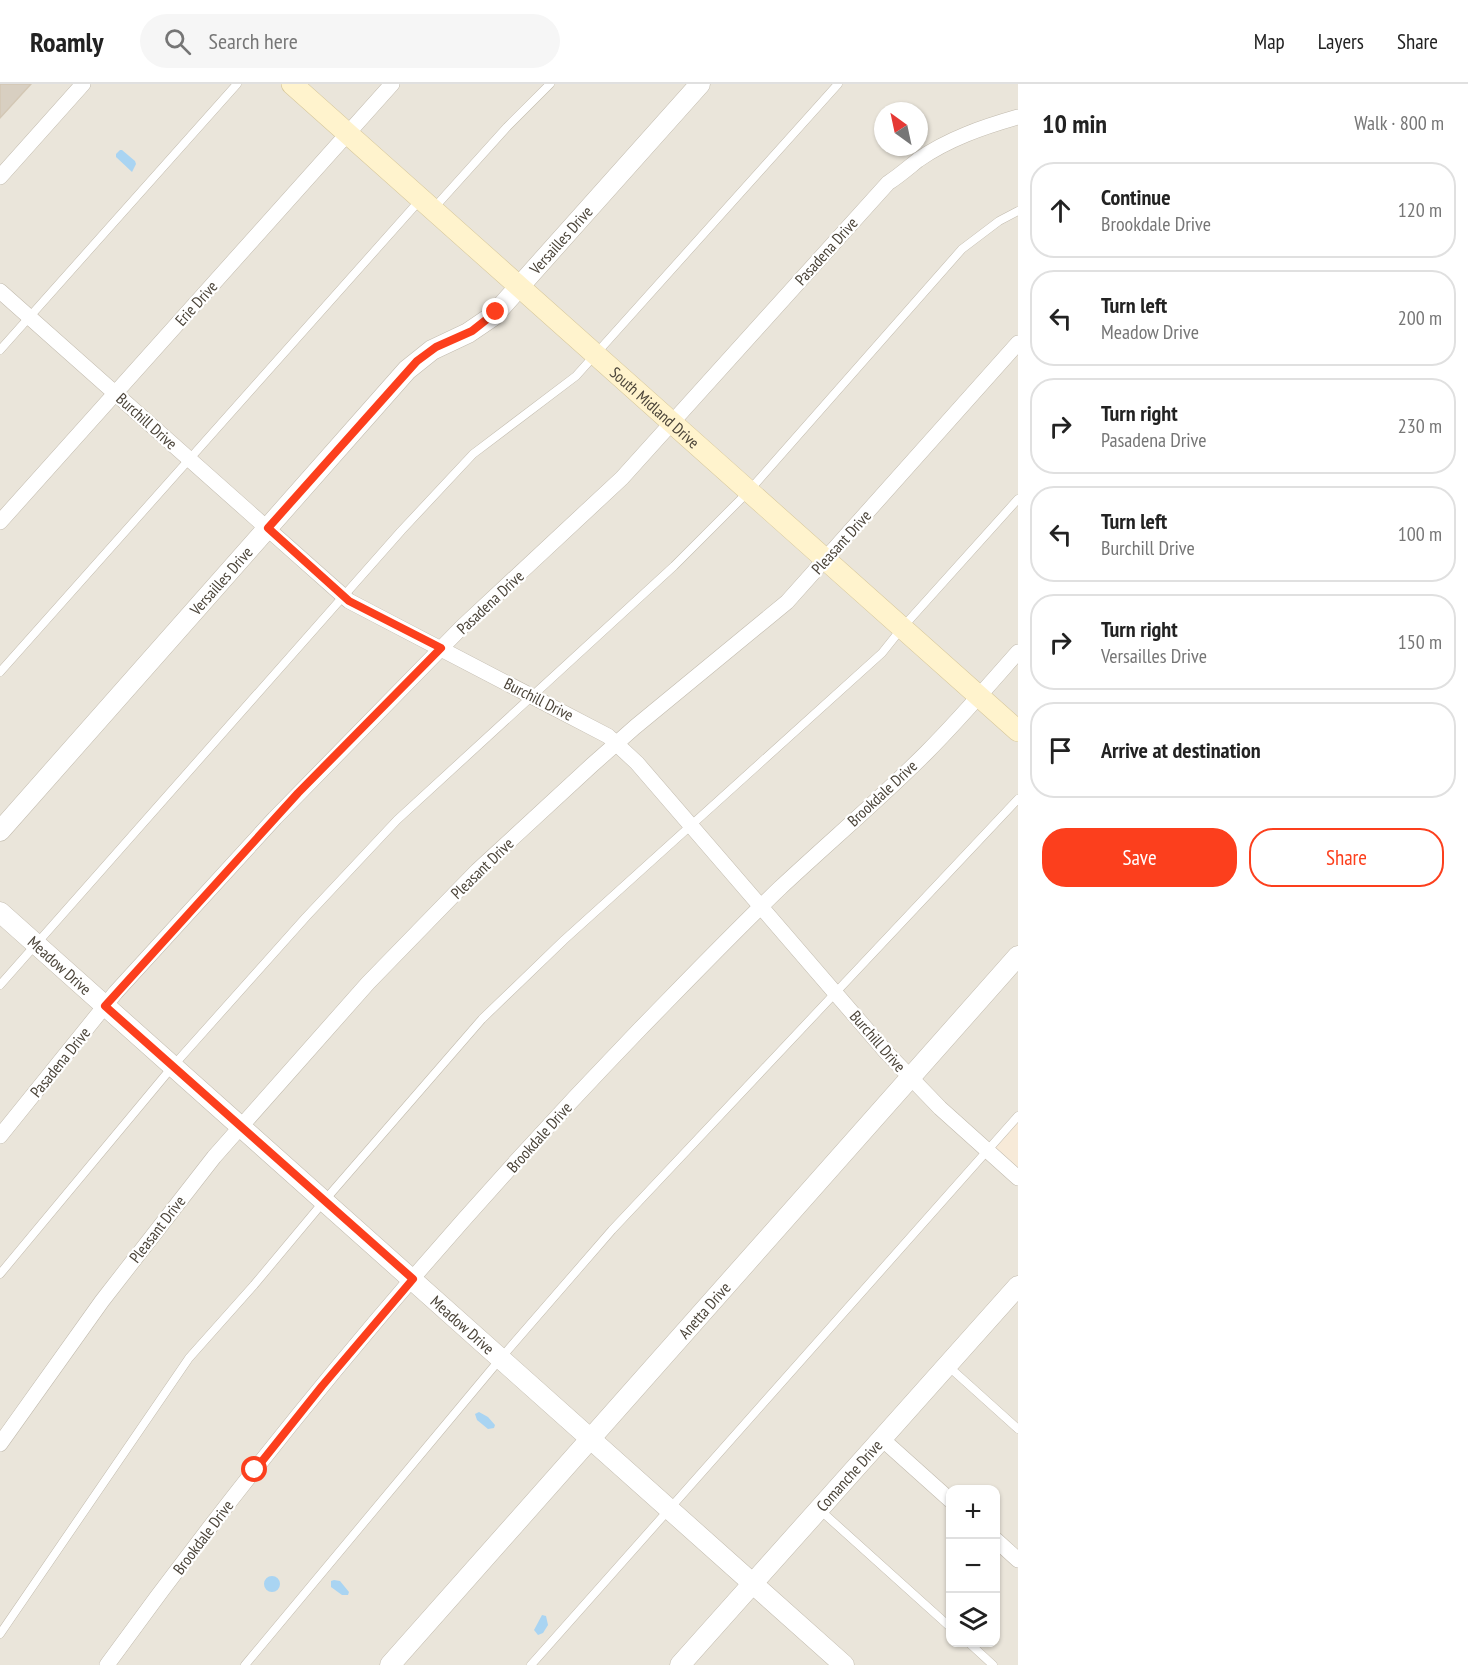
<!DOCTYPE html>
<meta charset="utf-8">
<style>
body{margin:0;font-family:"PT Sans Narrow",sans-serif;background:#f6f6f6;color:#222}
.controls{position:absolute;right:18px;bottom:18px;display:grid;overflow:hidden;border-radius:12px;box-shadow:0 2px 4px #0004}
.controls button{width:54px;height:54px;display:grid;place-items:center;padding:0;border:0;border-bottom:2px solid #e0e0e0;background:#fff;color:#222;font:30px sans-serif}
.compass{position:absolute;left:874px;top:18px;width:54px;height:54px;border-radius:50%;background:#fff;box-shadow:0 2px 4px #0004;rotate:327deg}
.stop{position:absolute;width:18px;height:18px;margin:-14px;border:4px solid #fc3f1d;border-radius:50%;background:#fff}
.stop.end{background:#fc3f1d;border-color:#fff;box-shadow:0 2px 6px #0008}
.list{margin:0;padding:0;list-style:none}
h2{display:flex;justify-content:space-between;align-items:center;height:78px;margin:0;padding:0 24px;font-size:26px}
h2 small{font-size:20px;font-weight:400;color:#767676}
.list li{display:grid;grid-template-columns:39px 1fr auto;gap:18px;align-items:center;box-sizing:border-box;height:96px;margin:0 12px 12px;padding:0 12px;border:2px solid #e0e0e0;border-radius:24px}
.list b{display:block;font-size:22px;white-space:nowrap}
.list p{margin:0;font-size:20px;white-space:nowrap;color:#767676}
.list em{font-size:20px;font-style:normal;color:#767676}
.actions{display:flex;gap:12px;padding:18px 24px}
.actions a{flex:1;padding:14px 0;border:2px solid #fc3f1d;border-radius:24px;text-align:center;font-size:21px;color:#fc3f1d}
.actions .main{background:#fc3f1d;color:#fff}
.icon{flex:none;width:33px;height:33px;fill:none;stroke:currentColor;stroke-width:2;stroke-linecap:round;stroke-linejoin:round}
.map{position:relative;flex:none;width:1018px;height:1581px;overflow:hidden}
header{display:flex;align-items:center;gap:36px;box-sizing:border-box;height:84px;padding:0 30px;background:#fff;border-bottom:2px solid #e0e0e0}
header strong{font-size:28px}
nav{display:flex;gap:33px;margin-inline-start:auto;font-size:21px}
.search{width:420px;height:54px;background:#f6f6f6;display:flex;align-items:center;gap:15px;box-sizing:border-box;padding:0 21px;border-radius:33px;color:#767676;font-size:22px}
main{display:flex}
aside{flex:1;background:#fff}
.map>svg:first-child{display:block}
</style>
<header>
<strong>Roamly</strong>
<div class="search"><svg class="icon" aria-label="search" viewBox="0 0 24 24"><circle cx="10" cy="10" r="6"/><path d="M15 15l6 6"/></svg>Search here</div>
<nav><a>Map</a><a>Layers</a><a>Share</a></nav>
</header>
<main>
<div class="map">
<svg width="1018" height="1581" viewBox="0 0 1018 1581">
<rect width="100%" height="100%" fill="#f6f3ec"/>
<path fill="#eae5da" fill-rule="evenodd" d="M0,0H1018V1581H0ZM883,27H919V63H883ZM950,1406H996V1558H950Z"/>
<path fill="#f7ead8" d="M1018,1036V1088L992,1065Z"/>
<path fill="#a9d4f2" d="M120,66H122L135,77L136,80L132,88L116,73V70Z
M479,1328L488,1333L495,1341L494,1344L488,1345L477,1336L475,1330Z
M264 1500a8 8 0 1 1 16 0a8 8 0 1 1-16 0Z
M334,1496L340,1497L349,1508L348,1511H342L331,1503V1497Z
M542,1531L546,1532L548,1541L543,1549L538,1551L534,1546Z"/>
<path fill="#d8cfc1" stroke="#d3c7b4" stroke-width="1.5" d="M0,0H31L0,34Z"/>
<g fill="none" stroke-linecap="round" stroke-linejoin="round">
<g stroke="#c2bbae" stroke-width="9">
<path id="service" d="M434,124L507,43L550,0
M0,266L237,0
M0,588L420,116
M0,901L401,447L473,370L576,292L838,0
M0,1190L173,982L306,833L397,736L674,482L748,408L962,165L999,137L1018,127
M948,1282L1018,1345
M820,1426L950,1543
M0,1550L189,1274L254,1201L325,1116L482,935L564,856L882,569L902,544L1018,415
M968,1558L993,1581
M245,1581L501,1274L612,1146L1018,715
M531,1581L1018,1032"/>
</g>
<g stroke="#c2bbae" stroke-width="16">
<path id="minor" d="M0,93L83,0
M0,207L349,517L608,652L637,679L887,969L940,1024L1018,1094
M0,438L392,0
M0,1052L116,908L275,734L462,543L622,394L888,99C899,92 908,84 918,76C948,55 983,43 1018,33
M882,1355L950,1416
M0,1360L102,1217L214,1073L368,899L477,787L592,681L635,643L787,518L1018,259
M996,1456L1018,1476
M107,1581C269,1357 448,1144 640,945C686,898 732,850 780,804C828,759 879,716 926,669C958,637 988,602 1018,568"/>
</g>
<g stroke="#c2bbae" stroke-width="21">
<g id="tertiary">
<path id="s1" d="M0,747L407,286L432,266L468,249L493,232L700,0"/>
<path id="s2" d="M0,828L844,1581"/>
<path id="s3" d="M390,1581L1018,872"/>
<path id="s4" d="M680,1581L1018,1202"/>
</g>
</g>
<g stroke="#d6c79b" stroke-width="22">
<g id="secondary">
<path id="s5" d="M292,0L1018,647"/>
</g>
</g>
<use href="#service" stroke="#fff" stroke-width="8"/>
<use href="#minor" stroke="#fff" stroke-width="15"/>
<use href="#tertiary" stroke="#fff" stroke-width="20"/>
<use href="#secondary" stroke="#fff3cd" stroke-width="21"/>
</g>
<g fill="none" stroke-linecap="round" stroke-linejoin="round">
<path stroke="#fc3f1d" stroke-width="8" d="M255,1386L322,1302L413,1195L105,922L298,709L441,564L349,517L268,444L417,277L436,263L472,247L496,228"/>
</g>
<g text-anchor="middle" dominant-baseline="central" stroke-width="4.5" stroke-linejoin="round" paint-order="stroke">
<g font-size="16" fill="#4b4439" stroke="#fff">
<text stroke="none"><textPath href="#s1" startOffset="819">Versailles Drive</textPath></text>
<text transform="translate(826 167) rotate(-48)">Pasadena Drive</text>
<text transform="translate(196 219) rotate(-48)">Erie Drive</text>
<text stroke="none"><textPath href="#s5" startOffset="486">South Midland Drive</textPath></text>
<text transform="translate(147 337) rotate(42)">Burchill Drive</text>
<text transform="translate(841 458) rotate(-48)">Pleasant Drive</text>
<text stroke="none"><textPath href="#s1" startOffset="334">Versailles Drive</textPath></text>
<text transform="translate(490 518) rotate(-43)">Pasadena Drive</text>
<text transform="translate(539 615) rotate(27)">Burchill Drive</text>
<text transform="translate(882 709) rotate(-43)">Brookdale Drive</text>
<text transform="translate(482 784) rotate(-44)">Pleasant Drive</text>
<text stroke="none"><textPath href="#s2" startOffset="80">Meadow Drive</textPath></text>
<text transform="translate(878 957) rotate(49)">Burchill Drive</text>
<text transform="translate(60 978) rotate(-51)">Pasadena Drive</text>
<text transform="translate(539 1053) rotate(-48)">Brookdale Drive</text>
<text transform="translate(157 1145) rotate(-52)">Pleasant Drive</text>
<text stroke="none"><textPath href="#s3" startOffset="474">Anetta Drive</textPath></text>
<text stroke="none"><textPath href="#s2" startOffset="620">Meadow Drive</textPath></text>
<text stroke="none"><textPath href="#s4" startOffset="254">Comanche Drive</textPath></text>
<text transform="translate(203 1453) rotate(-53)">Brookdale Drive</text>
</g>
</g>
</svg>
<div class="controls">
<button>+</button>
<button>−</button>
<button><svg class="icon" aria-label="layers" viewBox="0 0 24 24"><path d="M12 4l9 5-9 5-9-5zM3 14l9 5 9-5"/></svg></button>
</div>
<svg class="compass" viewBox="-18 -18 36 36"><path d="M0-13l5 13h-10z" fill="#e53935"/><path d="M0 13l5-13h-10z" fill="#767676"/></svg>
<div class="stop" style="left:255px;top:1386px"></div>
<div class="stop end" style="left:496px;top:228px"></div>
</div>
<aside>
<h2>10 min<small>Walk · 800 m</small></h2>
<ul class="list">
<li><svg class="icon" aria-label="ahead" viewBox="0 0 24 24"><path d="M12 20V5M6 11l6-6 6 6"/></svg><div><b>Continue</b><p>Brookdale Drive</p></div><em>120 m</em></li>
<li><svg class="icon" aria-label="left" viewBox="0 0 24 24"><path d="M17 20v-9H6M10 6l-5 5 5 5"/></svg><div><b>Turn left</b><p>Meadow Drive</p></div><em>200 m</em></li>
<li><svg class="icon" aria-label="right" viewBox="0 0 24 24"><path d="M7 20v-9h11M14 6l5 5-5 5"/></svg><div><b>Turn right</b><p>Pasadena Drive</p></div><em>230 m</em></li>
<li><svg class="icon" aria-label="left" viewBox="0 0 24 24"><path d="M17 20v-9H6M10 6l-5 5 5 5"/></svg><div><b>Turn left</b><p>Burchill Drive</p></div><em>100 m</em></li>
<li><svg class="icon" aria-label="right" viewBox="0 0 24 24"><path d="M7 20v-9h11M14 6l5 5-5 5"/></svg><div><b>Turn right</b><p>Versailles Drive</p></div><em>150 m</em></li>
<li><svg class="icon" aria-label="arrive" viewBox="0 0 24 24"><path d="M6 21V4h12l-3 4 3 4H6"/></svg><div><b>Arrive at destination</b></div></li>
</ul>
<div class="actions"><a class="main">Save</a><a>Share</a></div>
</aside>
</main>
